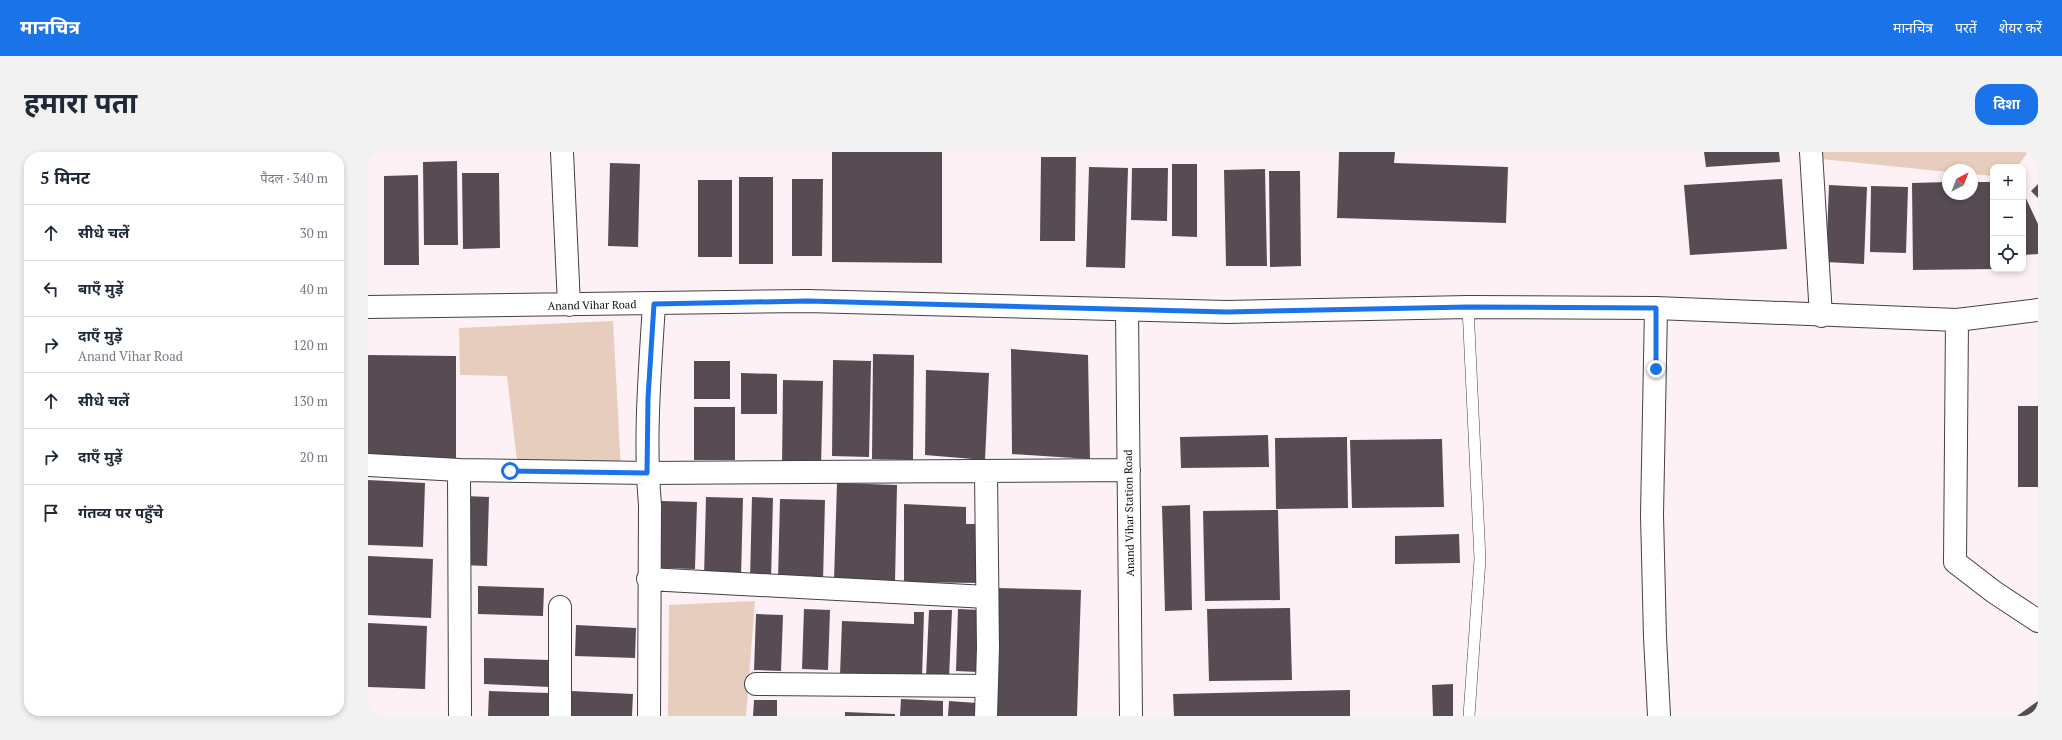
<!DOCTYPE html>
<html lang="hi">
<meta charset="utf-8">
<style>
body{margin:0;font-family:"PT Serif","Noto Sans Devanagari",serif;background:#f2f2f3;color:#1f2937}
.controls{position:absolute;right:12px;top:12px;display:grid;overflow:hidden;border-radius:8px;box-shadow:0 2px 6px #0003}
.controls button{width:36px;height:36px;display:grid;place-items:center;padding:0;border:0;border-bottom:1px solid #e0e1e3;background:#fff;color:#1f2937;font:20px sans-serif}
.compass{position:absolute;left:1574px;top:12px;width:36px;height:36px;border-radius:50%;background:#fff;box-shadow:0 2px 6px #0003;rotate:42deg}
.stop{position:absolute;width:12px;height:12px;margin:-9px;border:3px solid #1a73e8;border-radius:50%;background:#fff}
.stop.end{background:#1a73e8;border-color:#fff;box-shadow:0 1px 4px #0008}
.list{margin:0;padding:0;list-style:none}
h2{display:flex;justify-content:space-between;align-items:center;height:52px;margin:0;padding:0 16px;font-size:17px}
h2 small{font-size:13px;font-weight:400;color:#747a83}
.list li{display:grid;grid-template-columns:26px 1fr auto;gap:12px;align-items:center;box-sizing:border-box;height:56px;padding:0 16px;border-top:1px solid #e0e1e3}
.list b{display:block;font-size:15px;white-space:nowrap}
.list p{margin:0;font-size:13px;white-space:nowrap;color:#747a83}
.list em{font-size:13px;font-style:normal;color:#747a83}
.icon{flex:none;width:22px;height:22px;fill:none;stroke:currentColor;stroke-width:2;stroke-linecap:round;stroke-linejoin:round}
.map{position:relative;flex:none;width:1670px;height:564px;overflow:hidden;border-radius:16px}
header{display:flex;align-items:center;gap:24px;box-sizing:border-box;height:56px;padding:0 20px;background:#1a73e8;color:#fff}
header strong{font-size:19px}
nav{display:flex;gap:22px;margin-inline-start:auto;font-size:14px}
.intro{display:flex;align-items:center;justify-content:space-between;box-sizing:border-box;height:96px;padding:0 24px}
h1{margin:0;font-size:28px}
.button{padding:10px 18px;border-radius:16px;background:#1a73e8;color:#fff;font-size:14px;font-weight:700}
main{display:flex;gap:24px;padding:0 24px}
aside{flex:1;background:#fff;border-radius:16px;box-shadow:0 2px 6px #0003}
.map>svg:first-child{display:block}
</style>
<header>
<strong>मानचित्र</strong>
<nav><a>मानचित्र</a><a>परतें</a><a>शेयर करें</a></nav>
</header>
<div class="intro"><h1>हमारा पता</h1><a class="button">दिशा</a></div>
<main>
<aside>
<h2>5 मिनट<small>पैदल · 340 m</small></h2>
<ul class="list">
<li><svg class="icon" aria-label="ahead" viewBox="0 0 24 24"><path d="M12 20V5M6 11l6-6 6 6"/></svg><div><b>सीधे चलें</b></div><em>30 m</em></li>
<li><svg class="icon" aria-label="left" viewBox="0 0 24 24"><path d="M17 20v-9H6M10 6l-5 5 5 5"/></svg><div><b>बाएँ मुड़ें</b></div><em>40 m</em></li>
<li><svg class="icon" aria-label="right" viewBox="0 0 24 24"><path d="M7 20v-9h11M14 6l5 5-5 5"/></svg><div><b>दाएँ मुड़ें</b><p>Anand Vihar Road</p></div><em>120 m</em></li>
<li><svg class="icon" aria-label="ahead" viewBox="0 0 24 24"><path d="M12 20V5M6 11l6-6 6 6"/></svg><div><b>सीधे चलें</b></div><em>130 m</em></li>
<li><svg class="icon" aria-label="right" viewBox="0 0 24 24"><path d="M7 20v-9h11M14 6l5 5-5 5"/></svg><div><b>दाएँ मुड़ें</b></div><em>20 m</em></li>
<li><svg class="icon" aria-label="arrive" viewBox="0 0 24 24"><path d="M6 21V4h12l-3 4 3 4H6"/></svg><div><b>गंतव्य पर पहुँचे</b></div></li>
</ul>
</aside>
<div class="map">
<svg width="1670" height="564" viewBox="0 0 1670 564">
<rect width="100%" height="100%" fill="#fef1f5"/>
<path fill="#e7cdbd" d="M1443,0H1660L1649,15H1625V24L1604,22V18H1580V20L1444,6Z
M245,169L253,317H150L139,224L92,223L91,176Z
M387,449L378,564H300L301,453Z"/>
<path fill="#574c54" d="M464,0H574V111L464,110Z
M971,0H1027L1026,11L1140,15L1138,71L969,66Z
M1336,0H1411L1412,10L1338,15Z
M673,5H708L707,89H672Z
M89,9L90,93H56L55,10Z
M242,11L272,12L270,95L240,94Z
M804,12H829V85L804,84Z
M721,15L760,16L757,116L718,115Z
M764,16H800L799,69L763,68Z
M897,17L899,114H858L856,18Z
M901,19H932L933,114L902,115Z
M94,21H131L132,96L95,97Z
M50,23L51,113H16V24Z
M371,25H405V112H371Z
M424,27H455L454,104H424Z
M1414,27L1419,97L1322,103L1316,33Z
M330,28H364V105H330Z
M1580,30V42H1604V30H1625V117L1545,118L1544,31Z
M1670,32V46L1663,39Z
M1461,33L1499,35L1496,112L1458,110Z
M1503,34L1540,35L1538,101L1502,100Z
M1655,40L1670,72V102L1655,103Z
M643,197L720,203L722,307L644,302Z
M505,202L546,203L545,308L504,307Z
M0,203L88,204V307L0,305Z
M465,208L503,209L501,305L464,304Z
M326,209H362V247H326Z
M558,218L621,221L617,308L557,303Z
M373,221L409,222V262H373Z
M415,228L455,229L453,316L414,315Z
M1650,254H1670V335H1650Z
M326,255H367V308H326Z
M900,283L901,315L813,316L812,285Z
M979,285L980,356L908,357L907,286Z
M1074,287L1076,355L984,356L982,288Z
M0,328L57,331L55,395L0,393Z
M469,331L529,333L527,431L466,428Z
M97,344L121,345L119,414L94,413Z
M338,345L375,346L373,426L336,425Z
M384,345L405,346L403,429L382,428Z
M412,347L457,348L455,430L410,428Z
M293,349L329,350L327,417L291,416Z
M536,352L598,355V372H611V431L536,430Z
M822,353L824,458L797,459L794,354Z
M910,358L912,448L837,449L835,359Z
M1091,382L1092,411L1027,412V384Z
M0,404L65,407L63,466L0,463Z
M110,434L176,436L175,464L110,462Z
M627,436L713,438L709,564H624Z
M922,456L924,528L841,529L839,457Z
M436,457L462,458L460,518L434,517Z
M590,457L612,458L610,520L588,519Z
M561,458H584L581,526L558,525Z
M546,460H556L554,527L472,523L474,469L546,472Z
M388,462L415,463L413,519L386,518Z
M0,471L59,474L57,537L0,535Z
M208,473L268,476L267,506L207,504Z
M116,506L182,508L181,535L116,532Z
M1085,532V564H1065L1064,533Z
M982,538V564H806L805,542Z
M121,539L181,541L180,564H120Z
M203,539L265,542L264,564H202Z
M533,547L575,549V564H532Z
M386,548H409V564H385Z
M581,549L609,551V564H580Z
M1670,549V564H1649Z
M477,560L527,562V564H477Z"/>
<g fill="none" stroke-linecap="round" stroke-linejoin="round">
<g stroke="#424242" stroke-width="12">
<path id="lane" d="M1100,155L1112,407L1101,564"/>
</g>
<g stroke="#424242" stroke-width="24">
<path id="street" d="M194,0L201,153
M1443,0L1453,164
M0,155L439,149L859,160L1100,155L1288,156L1589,168L1670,158
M1288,156L1284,363L1287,485L1291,564
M759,158L763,564
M1589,168L1587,410L1626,440L1670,469
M0,313L91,318L92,564
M91,318L279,321L761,318
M618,320L620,496L618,564
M280,427L619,445
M192,455V564
M388,532L619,534
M281,564L282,353C276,286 282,219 286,152"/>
</g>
<use href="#lane" stroke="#fff" stroke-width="11"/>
<use href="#street" stroke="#fff" stroke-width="22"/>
</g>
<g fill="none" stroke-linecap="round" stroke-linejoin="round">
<path stroke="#1a73e8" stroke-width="5" d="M142,319L279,321L280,246L286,152L439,149L859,160L1100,155L1288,156V217"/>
</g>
<g text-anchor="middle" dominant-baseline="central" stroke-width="4" stroke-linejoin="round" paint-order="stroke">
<g font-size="11" fill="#0f0f0f" stroke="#fff">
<text transform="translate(224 153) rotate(-1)">Anand Vihar Road</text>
<text transform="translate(761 361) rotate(-91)">Anand Vihar Station Road</text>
</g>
</g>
</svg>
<div class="controls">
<button>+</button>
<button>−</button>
<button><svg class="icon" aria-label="locate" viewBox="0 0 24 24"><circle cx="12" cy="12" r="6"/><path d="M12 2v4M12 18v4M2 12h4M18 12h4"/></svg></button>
</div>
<svg class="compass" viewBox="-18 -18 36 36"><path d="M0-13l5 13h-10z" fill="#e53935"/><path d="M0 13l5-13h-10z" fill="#747a83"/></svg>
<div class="stop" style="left:142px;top:319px"></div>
<div class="stop end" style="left:1288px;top:217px"></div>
</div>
</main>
